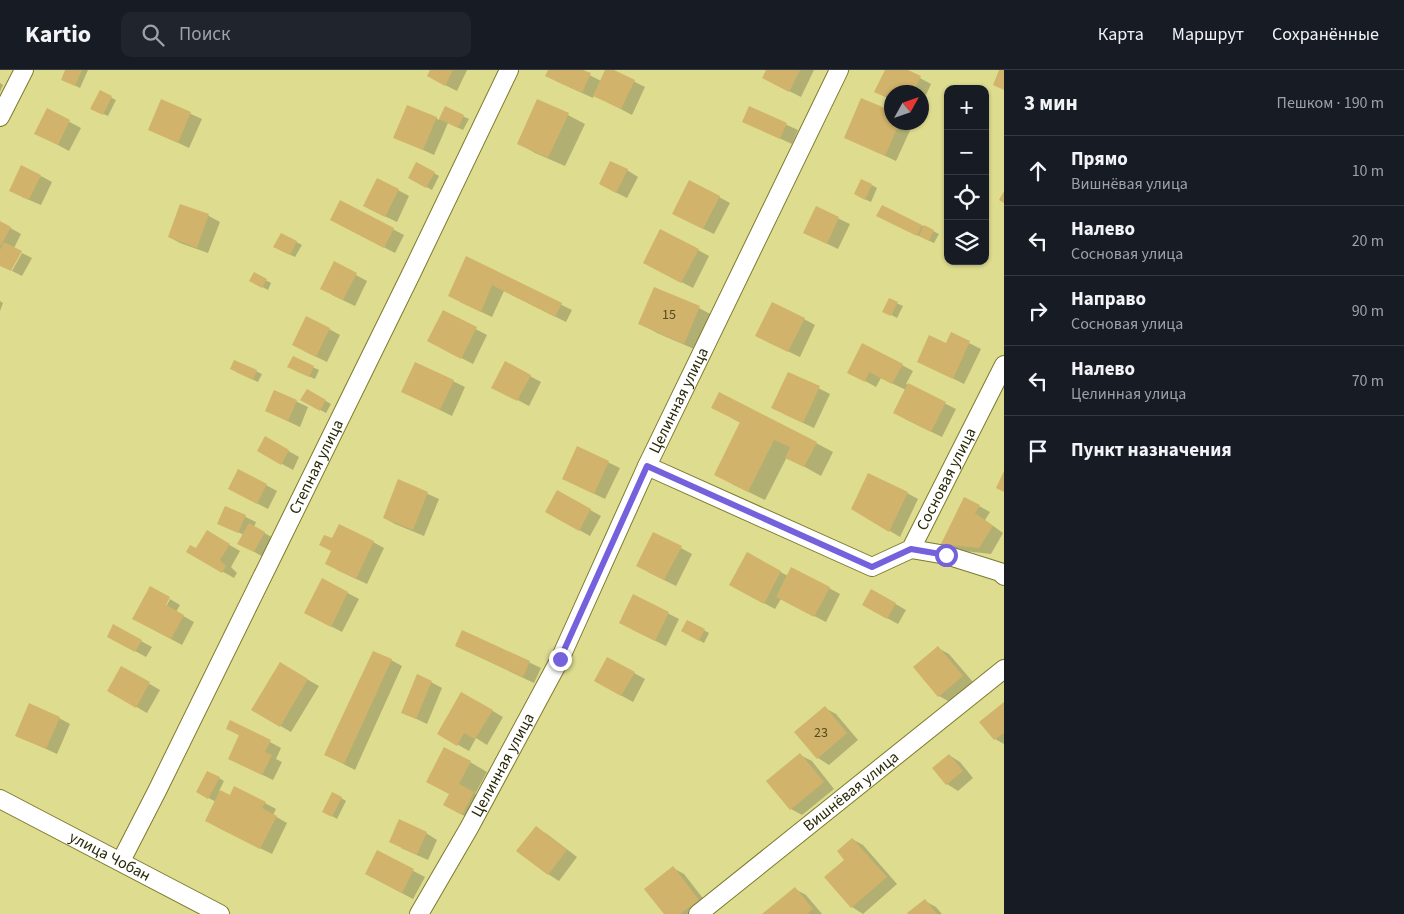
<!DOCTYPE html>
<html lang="ru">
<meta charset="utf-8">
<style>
body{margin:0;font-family:"Source Sans 3",sans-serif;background:#20242c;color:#f1f3f6}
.controls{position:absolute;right:15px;top:15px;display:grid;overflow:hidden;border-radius:10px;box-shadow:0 1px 4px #0004}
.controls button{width:45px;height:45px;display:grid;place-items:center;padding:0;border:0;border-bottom:1px solid #363941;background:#171b24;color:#f1f3f6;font:25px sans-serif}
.compass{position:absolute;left:884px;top:15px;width:45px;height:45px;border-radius:50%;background:#171b24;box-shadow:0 1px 4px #0004;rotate:50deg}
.stop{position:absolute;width:15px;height:15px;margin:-11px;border:4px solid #7561dc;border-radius:50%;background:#fff}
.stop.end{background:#7561dc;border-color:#fff;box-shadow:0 1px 5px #0008}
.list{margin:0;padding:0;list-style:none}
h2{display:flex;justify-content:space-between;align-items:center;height:65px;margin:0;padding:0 20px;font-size:21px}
h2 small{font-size:16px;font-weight:400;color:#9ea1a6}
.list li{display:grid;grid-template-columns:32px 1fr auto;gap:15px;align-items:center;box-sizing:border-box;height:70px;padding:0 20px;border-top:1px solid #363941}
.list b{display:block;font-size:19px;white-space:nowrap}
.list p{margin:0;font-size:16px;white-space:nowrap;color:#9ea1a6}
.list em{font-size:16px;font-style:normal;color:#9ea1a6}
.icon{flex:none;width:28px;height:28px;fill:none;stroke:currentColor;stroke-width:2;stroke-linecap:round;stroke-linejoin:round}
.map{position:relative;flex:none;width:1004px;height:844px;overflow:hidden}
header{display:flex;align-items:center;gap:30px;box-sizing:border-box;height:70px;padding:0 25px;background:#171b24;border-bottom:1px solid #363941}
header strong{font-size:24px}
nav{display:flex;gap:28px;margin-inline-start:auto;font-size:18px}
.search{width:350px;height:45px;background:#20242c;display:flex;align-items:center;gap:12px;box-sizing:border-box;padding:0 18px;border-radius:10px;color:#9ea1a6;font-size:19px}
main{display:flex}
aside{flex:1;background:#171b24}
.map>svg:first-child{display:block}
</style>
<header>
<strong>Kartio</strong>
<div class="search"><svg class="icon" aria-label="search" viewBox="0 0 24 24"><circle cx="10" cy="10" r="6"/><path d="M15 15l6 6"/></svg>Поиск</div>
<nav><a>Карта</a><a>Маршрут</a><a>Сохранённые</a></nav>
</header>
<main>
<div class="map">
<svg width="1004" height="844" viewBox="0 0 1004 844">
<rect width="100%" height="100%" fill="#dedc8f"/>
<path fill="#0003" d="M67,0H88L80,18L68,12Z
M431,0H467L457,21L439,12Z
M549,0H580L601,11L607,0H611L645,17L632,45L594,25L593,28L558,12L547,6Z
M767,0H814L801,27L775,14Z
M887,0H905L931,14L922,34V22H892V30L876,22Z
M0,13L3,15L0,22Z
M100,22L116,30L108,46L97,41Z
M162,31L202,49L189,78L149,59Z
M445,38L469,49L463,60L448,53L434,85L395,67L436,48L439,50Z
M749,38L798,60L792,74L744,52Z
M47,40L81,58L69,81L47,69Z
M568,45L585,54L565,96L535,83L518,73Z
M892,52L913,54L896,91L845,67Z
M417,93L439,106L432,120L409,107Z
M627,100L638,107L627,128L611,120Z
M41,106L52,112L41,135L22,127Z
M872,115L877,118L871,132L860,127Z
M398,120L409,126L397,152L376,142Z
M719,127L730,133L714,164L685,150Z
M341,132L404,165L395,183L343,156Z
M181,135L209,146L220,152L208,183L180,173L169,167Z
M882,136L939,164L934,173L889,152Z
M816,138L850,154L838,179L805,163Z
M0,152L21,164L14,178L0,194Z
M281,164L302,175L295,187L280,180Z
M698,180L709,186L693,218L656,199Z
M22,183L32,188L22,206L12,201Z
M466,188L572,240L566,252L504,221L492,247L460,232Z
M334,193L367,211L355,236L332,225Z
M254,204L271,213L268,220L251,211Z
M655,218L699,238L716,247L701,282L657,263L640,253Z
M890,230L903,236L897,248L884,241Z
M0,231L3,233L0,241Z
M443,242L487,265L473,294L440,277Z
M804,249L815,255L800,287L768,272Z
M329,259L340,265L327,292L304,281Z
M951,264L981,279L964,314L930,297L946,275Z
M293,288L319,300L315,309L294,300Z
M234,291L262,304L258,312L236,302Z
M416,293L465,317L452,346L403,322Z
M506,293L541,312L529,336L504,323Z
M902,295L913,301L906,314L956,339L942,367L905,349L906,320L881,308L876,317L849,302Z
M789,303L830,324L814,358L784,344Z
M307,320L331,334L326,343L302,330Z
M274,321L308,337L300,357L266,341Z
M729,347L816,373L833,382L821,406L787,387L765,430L732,414L741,353Z
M266,368L299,387L293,400L259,381Z
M578,378L620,398L605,429L564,409Z
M399,411L439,429L424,466L395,454L384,448Z
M266,415L277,421L268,439L241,425Z
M558,422L601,446L590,466L547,442Z
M907,423L918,429L900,467L853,439Z
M979,436L990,442L985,450L1003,463L991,484L954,480L943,474Z
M225,437L256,452L254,457L275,469L265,488L239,473L244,465L218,453Z
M207,462L240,481L231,497L237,503L234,508L188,482L197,480Z
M332,470L373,472L384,478L367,514L337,500L332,481Z
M681,478L692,484L676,516L648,502Z
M747,484L788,506L829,518L840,524L826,552L781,529L775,539L741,521Z
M323,510L359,529L342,562L317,549Z
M871,520L906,540L898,554L863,535Z
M634,526L679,549L666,576L631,559Z
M170,529L180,535L176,542L194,552L182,575L145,555L164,541Z
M687,551L709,563L704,573L682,561Z
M463,561L541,598L534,613L456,576Z
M108,566L141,571L152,577L146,587Z
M938,578L949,584L973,612L950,632L939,626Z
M391,590L402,596L355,700L326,685Z
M280,594L319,616L291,662L253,640Z
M122,598L160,620L147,643L109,621Z
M634,603L645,609L633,632L595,611Z
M431,612L442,618L427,654L402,642Z
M462,623L503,647L487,675L476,668L469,681L439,664Z
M1004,634V674L995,669L981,652Z
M825,638L836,644L858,670L829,695L818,688Z
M59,648L70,654L57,684L16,665Z
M227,658L270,672L281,678L276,689L282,692L273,710L240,694V666Z
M800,685L812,691L834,719L802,745L791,739Z
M949,685L960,692L973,708L958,721L947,714L933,698Z
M470,692L487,702L475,724L490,733L479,754L445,735Z
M219,708L224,711L219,721L230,727L265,733L276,739L273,745L287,753L272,784L217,757L216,732L198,722Z
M333,723L346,731L337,749L324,741Z
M536,758L547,764L577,787L559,811L548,804Z
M426,763L437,770L428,790L401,778Z
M852,769L863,775L897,814L863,844L852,837L846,790Z
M377,782L425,807L413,829L377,810Z
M673,798L684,804L709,836L699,844H665Z
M795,819L806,825L822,844H764Z
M925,831L936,837L942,844H910Z"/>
<path fill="#d2b36b" d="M65,0H82L75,16L61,10Z
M430,0H453L445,16L427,6Z
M548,0H583L591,3L582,23L545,6Z
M605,0H614L635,10L621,39L593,26Z
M766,0H800L789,22L762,8Z
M885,0H908L921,6L913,22H892V30L874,22Z
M999,0H1004V20L993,15Z
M100,20L112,26L103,45L90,39Z
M861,28L892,41V52H900L885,86L844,68Z
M161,29L191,42L178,73L148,60Z
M537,29L569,43L548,88L517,74Z
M407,35L437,47L423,80L393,68Z
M445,36L464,45L458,58L439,49Z
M749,36L787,53L780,69L742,52Z
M47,38L70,50L58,75L34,64Z
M610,91L628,99L616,123L599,114Z
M416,92L435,102L426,118L408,108Z
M21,95L41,105L29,130L9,121Z
M377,108L399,119L385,147L363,136Z
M861,109L872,114L865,130L854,124Z
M689,110L720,126L703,159L672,144Z
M1004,121V133L999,130Z
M340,130L394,158L384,178L330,150Z
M180,134L209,144L197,178L168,167Z
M882,135L922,155L917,166L876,146Z
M816,136L839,147L827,174L803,163Z
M0,151L11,157L0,177Z
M924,155L934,160L929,171L919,166Z
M660,159L699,179L681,213L643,193Z
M281,163L297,171L290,185L273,177Z
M4,172L22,181L11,201L0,196V180Z
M466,186L562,233L555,247L492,215L481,242L448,226Z
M334,191L357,203L343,230L320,219Z
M254,202L267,209L262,218L249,211Z
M654,217L700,236L684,274L638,254Z
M889,228L898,232L891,246L882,242Z
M772,232L805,248L788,282L755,266Z
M443,240L477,257L461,289L427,271Z
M306,246L330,258L316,287L292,275Z
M951,262L970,271L953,309L917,292L929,265L946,273Z
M862,273L903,294L892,314L869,302L865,312L847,303Z
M293,286L314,296L309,307L287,297Z
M234,290L257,300L253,310L230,299Z
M505,291L531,305L517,331L491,318Z
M415,292L454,310L440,340L401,322Z
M788,302L820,316L803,353L771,338Z
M908,313L946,332L931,362L893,343Z
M307,319L326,330L320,341L300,330Z
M274,320L297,330L288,351L265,341Z
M719,322L817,372L804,397L785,388L790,377L774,370L748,422L714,405L740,352L711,338Z
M265,366L289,380L281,395L257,381Z
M577,376L609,391L594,424L562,409Z
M238,399L267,414L257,434L228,419Z
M1004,401V422L996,418Z
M868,403L908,422L889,462L851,439Z
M398,409L428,422L413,460L383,448Z
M557,420L591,439L579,461L545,442Z
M964,427L980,435L975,443L993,456L979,478L941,474Z
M225,436L246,445L238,463L217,454Z
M249,453L265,462L254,482L237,474Z
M339,454L374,471L356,509L325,494L331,481L319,475L324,465L332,468Z
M207,460L230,474L220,490L226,496L222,503L186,482L190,475L196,478Z
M653,462L682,476L664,510L636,496Z
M747,482L781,501L764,534L729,515Z
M791,497L830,517L814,547L776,527Z
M322,508L348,522L331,557L304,543Z
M150,516L170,527L166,535L184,545L171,569L132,549Z
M871,519L896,533L887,549L862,535Z
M633,524L669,542L655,571L619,553Z
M687,550L705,559L699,571L681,561Z
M113,554L142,570L135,582L107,567Z
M462,560L530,591L523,607L455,576Z
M938,576L963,606L938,627L913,597Z
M373,581L392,589L344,694L324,685Z
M607,587L635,602L621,626L594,611Z
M280,592L308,609L280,657L251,640Z
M121,596L150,612L136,638L107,621Z
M417,604L432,611L416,649L401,643Z
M461,622L493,640L475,669L464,663L457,676L437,664Z
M1004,632V663L994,670L979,652Z
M29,633L60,647L46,679L15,666Z
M825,636L847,663L817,689L794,662Z
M230,650L271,670L265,682L272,685L262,705L228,689L239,665L226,659Z
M444,677L471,691L459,714L474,722L462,745L443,735L449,724L426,712Z
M800,683L824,712L790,740L766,711Z
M949,684L963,701L946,715L932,698Z
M207,701L220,707L208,729L196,722Z
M234,716L266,732L262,738L277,746L260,779L205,751L220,720L230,725Z
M332,722L342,727L332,747L322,742Z
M399,749L427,762L417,785L389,772Z
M536,756L567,780L548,805L516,781Z
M852,768L887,807L851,838L824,807L844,790L837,781Z
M377,780L414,799L402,823L365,804Z
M673,796L699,830L680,844H664L644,819Z
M795,817L813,839L808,843L809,844H762Z
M925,829L937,844H908L907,843Z"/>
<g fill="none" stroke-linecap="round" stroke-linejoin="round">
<g stroke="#7e7a2e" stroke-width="20">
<g id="minor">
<path d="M0,47L24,0"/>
<path id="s1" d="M647,396L872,497L911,479L1004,295"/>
<path d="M911,479L946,485L1000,502L1004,506"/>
<path id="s2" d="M0,729L220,844"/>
<path id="s3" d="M121,791L157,721L412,202L509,0"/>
<path id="s4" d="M419,844L469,758L560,589L647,396L839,0"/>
<path id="s5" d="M698,844L1004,599"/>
</g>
</g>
<use href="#minor" stroke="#fff" stroke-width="18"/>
</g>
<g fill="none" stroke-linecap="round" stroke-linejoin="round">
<path stroke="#7561dc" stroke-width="6" d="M560,589L647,396L872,497L911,479L946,485"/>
</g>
<g text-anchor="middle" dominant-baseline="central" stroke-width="4" stroke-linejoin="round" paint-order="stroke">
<g font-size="14" fill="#544c21">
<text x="669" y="245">15</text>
<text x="821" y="663">23</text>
</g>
<g font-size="16" fill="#2a2908" stroke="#fbfbd5">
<text stroke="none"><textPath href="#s4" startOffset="576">Целинная улица</textPath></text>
<text stroke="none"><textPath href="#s3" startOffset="440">Степная улица</textPath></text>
<text stroke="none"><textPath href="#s1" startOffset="368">Сосновая улица</textPath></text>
<text stroke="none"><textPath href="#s4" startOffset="171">Целинная улица</textPath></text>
<text stroke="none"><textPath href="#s5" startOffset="196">Вишнёвая улица</textPath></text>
<text stroke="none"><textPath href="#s2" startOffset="124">улица Чобан</textPath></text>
</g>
</g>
</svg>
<div class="controls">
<button>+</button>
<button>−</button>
<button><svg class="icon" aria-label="locate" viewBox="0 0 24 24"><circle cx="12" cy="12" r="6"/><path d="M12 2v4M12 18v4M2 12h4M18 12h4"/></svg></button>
<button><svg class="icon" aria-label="layers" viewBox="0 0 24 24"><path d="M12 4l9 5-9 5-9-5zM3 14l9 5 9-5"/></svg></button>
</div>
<svg class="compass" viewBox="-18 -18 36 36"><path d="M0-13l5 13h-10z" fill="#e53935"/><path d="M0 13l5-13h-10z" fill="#9ea1a6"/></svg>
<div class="stop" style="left:946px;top:485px"></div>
<div class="stop end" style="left:560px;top:589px"></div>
</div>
<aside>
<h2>3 мин<small>Пешком · 190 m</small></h2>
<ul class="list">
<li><svg class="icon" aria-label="ahead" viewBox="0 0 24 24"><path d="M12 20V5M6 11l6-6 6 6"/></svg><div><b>Прямо</b><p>Вишнёвая улица</p></div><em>10 m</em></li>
<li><svg class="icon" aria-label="left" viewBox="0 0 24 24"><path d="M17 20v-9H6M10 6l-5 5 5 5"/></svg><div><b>Налево</b><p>Сосновая улица</p></div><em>20 m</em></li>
<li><svg class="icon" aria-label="right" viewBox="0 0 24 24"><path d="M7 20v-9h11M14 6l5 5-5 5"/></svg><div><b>Направо</b><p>Сосновая улица</p></div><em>90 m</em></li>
<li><svg class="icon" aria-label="left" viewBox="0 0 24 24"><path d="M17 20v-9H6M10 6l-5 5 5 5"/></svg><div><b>Налево</b><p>Целинная улица</p></div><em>70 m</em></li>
<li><svg class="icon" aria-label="arrive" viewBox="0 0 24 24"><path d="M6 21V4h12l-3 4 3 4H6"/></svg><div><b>Пункт назначения</b></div></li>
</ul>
</aside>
</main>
